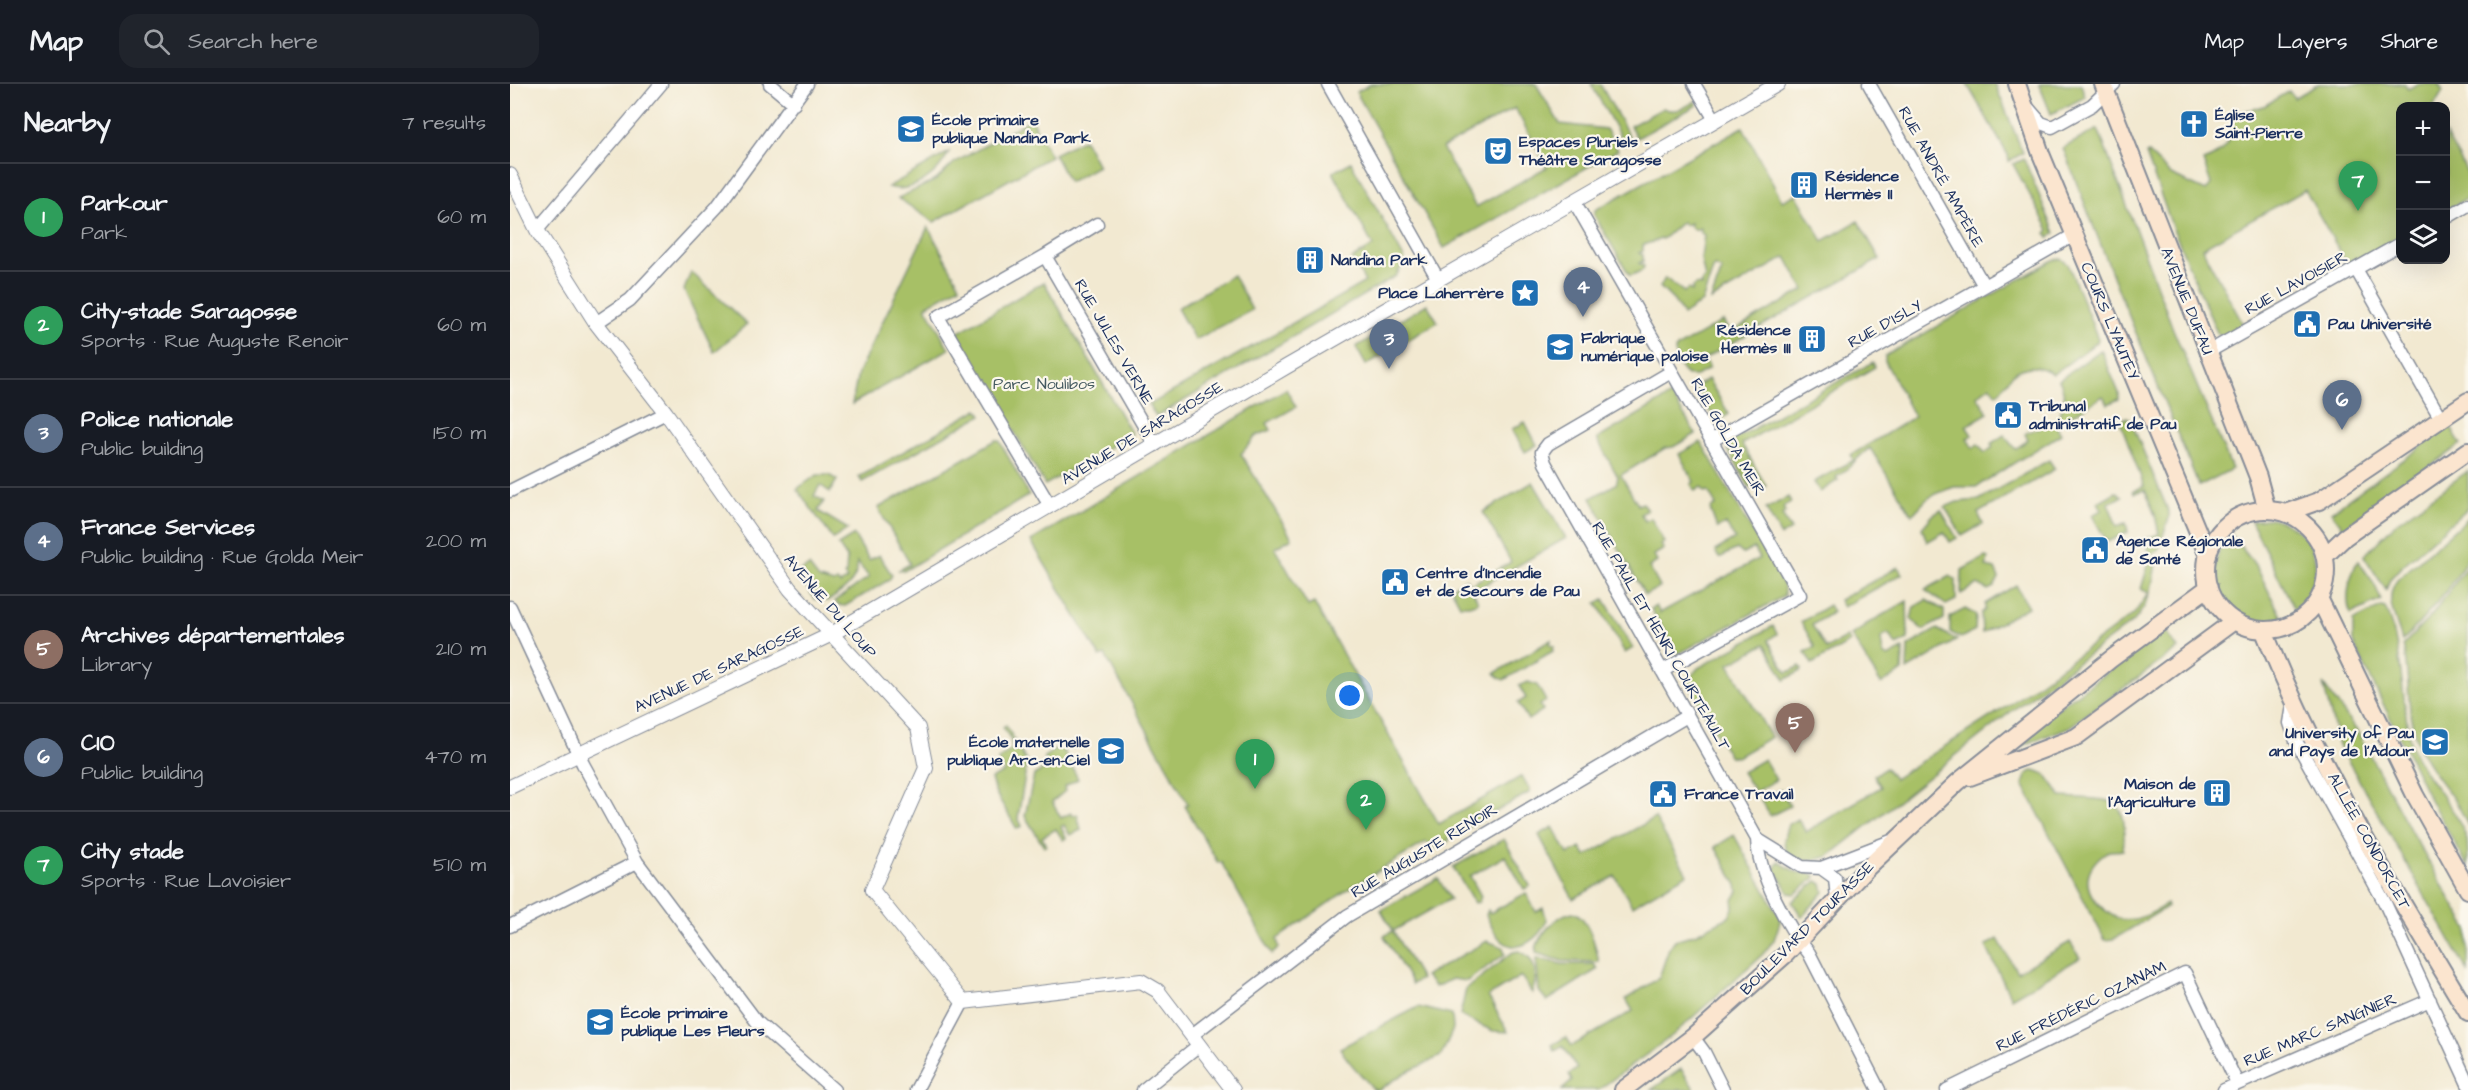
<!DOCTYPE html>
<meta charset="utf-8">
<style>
body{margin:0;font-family:"Architects Daughter",sans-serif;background:#20242c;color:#f1f3f6}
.controls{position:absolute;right:18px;top:18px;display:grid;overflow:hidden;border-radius:12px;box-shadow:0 6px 24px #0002}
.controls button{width:54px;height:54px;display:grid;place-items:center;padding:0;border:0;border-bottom:2px solid #363941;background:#171b24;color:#f1f3f6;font:30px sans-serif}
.you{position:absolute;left:840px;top:612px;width:21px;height:21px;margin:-15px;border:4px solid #fff;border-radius:50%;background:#1a73e8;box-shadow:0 0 0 9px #1a73e833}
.badge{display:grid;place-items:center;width:39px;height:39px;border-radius:50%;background:#0f766e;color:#fff;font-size:20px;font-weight:700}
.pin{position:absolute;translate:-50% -50px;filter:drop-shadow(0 2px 3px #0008)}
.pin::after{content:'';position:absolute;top:32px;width:21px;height:18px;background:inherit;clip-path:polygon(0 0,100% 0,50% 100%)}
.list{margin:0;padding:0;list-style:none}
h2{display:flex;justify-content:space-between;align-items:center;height:78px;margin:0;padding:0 24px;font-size:26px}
h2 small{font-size:20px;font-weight:400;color:#9ea1a6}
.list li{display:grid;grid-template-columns:39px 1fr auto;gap:18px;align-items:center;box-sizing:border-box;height:108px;padding:0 24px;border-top:2px solid #363941}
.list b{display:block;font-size:22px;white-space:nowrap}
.list p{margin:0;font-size:20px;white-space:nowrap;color:#9ea1a6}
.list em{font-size:20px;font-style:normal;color:#9ea1a6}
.icon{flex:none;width:33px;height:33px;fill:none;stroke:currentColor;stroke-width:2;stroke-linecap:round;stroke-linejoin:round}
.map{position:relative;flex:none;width:1958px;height:1006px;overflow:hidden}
header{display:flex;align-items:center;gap:36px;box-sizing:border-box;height:84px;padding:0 30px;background:#171b24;border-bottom:2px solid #363941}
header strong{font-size:28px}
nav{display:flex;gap:33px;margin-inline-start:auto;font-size:21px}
.search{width:420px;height:54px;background:#20242c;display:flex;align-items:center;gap:15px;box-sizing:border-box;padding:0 21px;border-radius:18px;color:#9ea1a6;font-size:22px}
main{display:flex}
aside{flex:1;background:#171b24}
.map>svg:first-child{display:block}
</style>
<header>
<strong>Map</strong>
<div class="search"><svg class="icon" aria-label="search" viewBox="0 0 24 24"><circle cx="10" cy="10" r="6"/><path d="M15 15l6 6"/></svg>Search here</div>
<nav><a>Map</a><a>Layers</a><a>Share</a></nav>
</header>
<main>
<aside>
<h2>Nearby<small>7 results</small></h2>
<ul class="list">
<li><span class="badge" style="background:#2e9e5b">1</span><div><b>Parkour</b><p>Park</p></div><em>60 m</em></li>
<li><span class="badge" style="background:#2e9e5b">2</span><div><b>City-stade Saragosse</b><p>Sports · Rue Auguste Renoir</p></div><em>60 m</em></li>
<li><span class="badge" style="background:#5c6f8a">3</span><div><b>Police nationale</b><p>Public building</p></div><em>150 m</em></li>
<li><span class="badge" style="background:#5c6f8a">4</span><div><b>France Services</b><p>Public building · Rue Golda Meir</p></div><em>200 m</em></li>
<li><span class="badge" style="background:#8d6e63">5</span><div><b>Archives départementales</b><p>Library</p></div><em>210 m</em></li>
<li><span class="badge" style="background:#5c6f8a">6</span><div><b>CIO</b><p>Public building</p></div><em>470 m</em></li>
<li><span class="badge" style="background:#2e9e5b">7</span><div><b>City stade</b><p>Sports · Rue Lavoisier</p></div><em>510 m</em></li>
</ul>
</aside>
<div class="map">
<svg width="1958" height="1006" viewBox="0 0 1958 1006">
<rect width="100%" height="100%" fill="#fbf7ec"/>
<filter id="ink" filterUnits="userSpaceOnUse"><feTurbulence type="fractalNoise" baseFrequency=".0167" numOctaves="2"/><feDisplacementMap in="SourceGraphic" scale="12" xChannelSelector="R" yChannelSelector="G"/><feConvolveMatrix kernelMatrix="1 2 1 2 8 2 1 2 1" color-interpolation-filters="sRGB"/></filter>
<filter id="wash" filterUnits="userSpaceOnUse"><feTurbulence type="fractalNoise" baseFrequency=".008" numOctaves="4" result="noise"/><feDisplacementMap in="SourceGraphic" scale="24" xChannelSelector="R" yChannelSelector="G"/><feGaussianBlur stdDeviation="1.35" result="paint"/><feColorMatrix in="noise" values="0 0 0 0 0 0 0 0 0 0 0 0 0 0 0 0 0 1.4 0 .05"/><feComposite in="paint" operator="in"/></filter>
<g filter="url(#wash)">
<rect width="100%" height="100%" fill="#f2e9d1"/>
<path fill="#a7c066" stroke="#617862" stroke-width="1.5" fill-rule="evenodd" d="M861,0H1026L1050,40L1096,45L1108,66L934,164L846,8ZM1005,24L1037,83L966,123L932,64Z
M1081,0H1090L1122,57L1115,61Z
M1457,0H1485L1513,69L1499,77L1498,71Z
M1529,0H1571L1575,13L1541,30Z
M1809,0H1895L1898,5L1908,0H1929L1933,7L1924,22H1890V152L1838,182L1795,106L1692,164L1734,242L1715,252L1708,251L1662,142L1636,70L1638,69L1661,91L1696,107L1701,100L1693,77C1714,71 1725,52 1722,30L1754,22L1779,7L1784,14Z
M1186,17L1187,21L1127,54L1120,42L1153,24C1166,30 1174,23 1186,17Z
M521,35L541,72L424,138L388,114L426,96L444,79Z
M1233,43L1272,117L1286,110L1313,157L1348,137L1370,175L1194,275L1199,284C1195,287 1190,291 1185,292C1173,295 1165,275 1165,266L1168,263L1213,237L1220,249L1294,206L1276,173L1201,216L1212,186L1204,182L1192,218L1173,231L1164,217L1150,203L1155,194L1174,208L1178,205L1182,207L1183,203L1188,200L1192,202V197L1195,194L1191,175L1194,151L1190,148V144L1185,146L1180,143V139L1176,141L1172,138L1154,154L1133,161V167L1129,169L1133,171V177L1129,179L1134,182L1133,186L1120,192L1084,131L1085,126Z
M1588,45L1663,245L1722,385L1689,402L1612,215L1553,64Z
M1936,51L1958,90V114L1936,126Z
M574,55L588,82L559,98L544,70Z
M439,68C429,89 403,111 378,103Z
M1514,75L1545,149L1539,154L1536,149L1539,146L1503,80Z
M841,78L895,176L886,192L646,333L639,321L855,198L842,175L863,162L823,88Z
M418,143L450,202L416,222L439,265L342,320L348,289Z
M1551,175L1558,180L1588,255L1587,258L1543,290C1531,281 1514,280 1502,291C1495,298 1494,305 1487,310L1480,302L1467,312L1478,329L1456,342L1462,351L1457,355L1463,364L1468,360L1475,369L1483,363L1481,360L1494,351L1505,365L1518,356L1515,350C1523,344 1532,344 1541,339C1555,329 1557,311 1549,296L1591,266L1609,309V315L1598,320L1593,312L1546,341L1551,350L1466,403H1444L1425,410L1416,416L1402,431L1360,364C1346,373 1342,384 1326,393L1328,396L1310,408L1304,398L1344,376L1341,371L1404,333L1375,277V272L1543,176Z
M181,188L237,240L204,268L174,206Z
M723,191L742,226L685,256L667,224Z
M534,198L622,350L535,401L447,249Z
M917,220L928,238L856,281L846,263Z
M1363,278L1365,283L1232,360L1256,402L1248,406L1240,404L1218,366L1223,356Z
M1198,295L1219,330L1213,334C1197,332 1192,315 1185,303Z
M776,305L786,323L757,339L761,346L746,352L731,370L782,454L765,464L798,522L804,519L929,740L1012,692L1020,706V708L938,755L939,757L927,764L916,758L840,804L767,855L769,864L762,870L711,778L708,779L675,722L678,720L595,571L590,573L521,457Z
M1161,311L1186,350L1163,363L1155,364L1111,391L1128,421L1133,419L1137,426L1131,430L1135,437L1141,434L1154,458L1151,461L1154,465L1144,471L1147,478L1139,483L1150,503L1135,511L1081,414L1106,400L1108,393L1087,355Z
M468,325L472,331L352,398L349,393Z
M1617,333L1620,335L1659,429V434L1648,467L1639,472L1638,454L1649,450L1645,431L1635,406L1624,409L1623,407L1634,402L1610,337Z
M1015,338L1027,361L1015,368L1002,345Z
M1940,342L1951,360L1834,445L1821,428Z
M486,356H489L519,411L394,487L389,486L400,480L368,424Z
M1191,358L1274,502V512L1168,570L1141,525L1146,522L1150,529L1250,474L1244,464L1233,470L1227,465L1209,474L1205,467L1225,455L1216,440L1207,444L1200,425L1206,421L1198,407L1195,408L1191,403L1185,407L1181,400L1184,398L1169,370Z
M1539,376L1545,385L1468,429L1473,440L1452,452L1435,423L1447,418L1469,416Z
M1958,387V424L1890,484L1880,495L1876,506L1854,472L1886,439Z
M307,391H319L327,396L320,408L310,401L304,412L314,417L308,427L338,445L323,455L287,405Z
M1023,398L1056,454L963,507L968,518L959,521H950L941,504L956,495L960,501L1001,478L973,428Z
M1606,408L1612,413L1598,419L1607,442L1616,439L1618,448L1597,458L1582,431L1592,426L1588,418Z
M1278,413L1281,418L1273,423L1276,428L1272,431L1281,446L1271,452L1256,425Z
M1431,426L1447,454L1440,458L1434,448L1417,458L1412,444L1423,431Z
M1762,434C1810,448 1819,491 1785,526L1741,437Z
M1958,434C1958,445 1958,460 1958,471C1952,492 1908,542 1892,557C1887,536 1872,514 1888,495Z
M1720,449L1746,482L1772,534C1719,554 1684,489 1720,449Z
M344,451L359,476L369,471L382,491L379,496L335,522L328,521L325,517L359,493L347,478C349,497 332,508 318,517L305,515L287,490L299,482L309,495L324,499L327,497L330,500L337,495L334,491L336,489L337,474L328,461Z
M1475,473L1478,474L1476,483L1485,485L1489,494L1484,503L1478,506L1468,500L1451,510L1452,486Z
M1848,477L1864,499L1871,516L1841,530C1834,516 1840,490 1848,477Z
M1639,478H1646C1643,501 1640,519 1624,537L1503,626L1319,772C1293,781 1264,776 1278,741L1288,735L1296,748L1371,703L1364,691L1376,684L1384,695L1499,621L1624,530L1639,509L1631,505Z
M1958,481V742C1947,712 1921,692 1909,663C1895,630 1901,595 1893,561L1922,531Z
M1388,483L1392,490L1333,523L1329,516Z
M1440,492L1446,496V516L1436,521L1415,506Z
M1506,501L1518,523L1472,549L1471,529L1475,526V520Z
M1094,515L1123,564L1115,569L1087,519Z
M1416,516L1434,526V535L1413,546L1401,535L1404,523Z
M1397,517L1398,555L1386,561L1378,549L1371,554L1373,570L1378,573L1393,565L1392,588L1371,600L1341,551L1355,543V541Z
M1319,521L1323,528L1302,541L1316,565L1337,553L1340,558L1302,580L1295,568L1305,563L1291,538Z
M1871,523L1875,524C1889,555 1891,590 1895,623C1897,635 1897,649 1901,660C1912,696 1946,719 1957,756C1958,764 1958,775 1958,783L1917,710L1843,558V537Z
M1455,525L1466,531L1465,546L1451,554L1440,548V533Z
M1263,542L1267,550L1258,556L1277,589L1290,582L1292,586L1275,596L1255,560L1219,580L1261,653L1227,673L1219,672L1177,597L1188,584Z
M1427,545L1447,556L1397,586L1398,562Z
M1655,546L1668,565L1559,643L1503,665L1500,659Z
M1041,556L1040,561L1044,562L1043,567L994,596L989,594L985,589Z
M1018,598L1027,601L1036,617L1030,621L1033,626L1018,636L1008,619L1016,614L1009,602Z
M1813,600L1847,647L1904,753L1958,845V888L1829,661Z
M496,641L517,679L508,734L512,742L507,745L485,708L481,695L494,688L488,676L502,665L501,656L493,643Z
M551,662L568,695L554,703L555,707L542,718L551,734L561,729L563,732L567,730L571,746L560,751L554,741L551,743L556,754L553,756L546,745L532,753L536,762L534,763L515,732L524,691L539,682L534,673Z
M1254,675L1266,696L1245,708L1232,688Z
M1524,686L1535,690L1552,713C1598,717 1621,707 1613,766C1606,768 1600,765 1595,769C1570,787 1574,810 1596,827C1602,832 1608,836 1617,836C1632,835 1644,829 1656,820L1657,823L1604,855L1595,856L1513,700L1517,690Z
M1271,706L1280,722L1260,732L1251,716Z
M1145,734L1177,790L1122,822L1105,792L1063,815L1029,751L1043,743L1058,770L1071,764L1076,772Z
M1224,751L1271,835L1264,856L1253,870L1163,951L1088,1006H1052L1062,997L1059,990L1067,985L1053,962L1045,967L1042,961L1056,953L1062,962L1123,927L1116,915L1149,894L1159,864L1165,856L1185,850L1219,833L1224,822L1223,816L1228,807L1227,801L1205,763Z
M994,755L1020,802L1014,805L995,772L960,792L971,812L969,818L964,819L943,783Z
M1269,778L1286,788L1303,790L1306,793L1285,810L1279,809L1264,784Z
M928,794L940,815L883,847L911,895L902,900L874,852L883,847L871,826Z
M1307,797L1312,800L1314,808L1292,833L1282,818Z
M1016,809L1026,828L1033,824L1037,836C1030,853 1009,872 991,856C984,850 980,839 976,831L978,826L980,829Z
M1063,828C1078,832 1086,863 1089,878L1052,877L1026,869C1025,854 1047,830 1063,828Z
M1488,855L1507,888L1560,858L1570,874L1501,914L1476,862Z
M977,857L993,863L995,870L957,897L942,895L925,903L915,892Z
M1009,867C1027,874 1028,893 1022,909L1011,892L978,912L998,948L983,947L953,933L950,931L956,905L1003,868Z
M1026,874L1052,880H1084L1088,885L1037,917L1029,907Z
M908,923L942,931L943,945L931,972L895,989L869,1006H864C853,991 839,981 830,964Z
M1171,985L1185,1006H1141Z"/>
</g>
<g filter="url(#ink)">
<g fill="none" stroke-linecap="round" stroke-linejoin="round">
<g stroke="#868c98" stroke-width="15">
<path id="minor" d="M260,0L284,20
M818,0L928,195
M1184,0L1205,36
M1359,0L1474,202
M1518,24L1531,39L1542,43L1582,21L1604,0
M1064,117L1290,511L1152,587
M1936,134L1958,121
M27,146L151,0
M535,172L587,140
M1846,185L1931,335
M86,239L120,216L207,123L297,0
M1698,268L1890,160
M1161,288L1038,360L1032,368L1035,379L1247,755L1292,783L1311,784L1381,757
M1201,357L1564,151
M0,407L156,329
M540,422L428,233L535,172L645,361
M0,523L73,680L127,778L247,938L324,1006
M1784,616L1780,639L1786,657L1875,819L1958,1000
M1247,755C1248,789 1277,843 1299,869L1369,1006
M1311,784L1325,794L1327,815
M0,842L127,778
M682,951L837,832L1177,632
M1183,953L1194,968L1213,1006
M406,1006L453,918
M633,1006L689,961
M1437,1006L1675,889L1727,999
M1714,1006L1920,916"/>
</g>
<g stroke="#868c98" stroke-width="16">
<path id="tertiary" d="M0,91L27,146L86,239L156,329L280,505L408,644L416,684L362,806L453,918L631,897L648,907L723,1006
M0,703L320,551L776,283L1268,0"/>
</g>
<g stroke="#868c98" stroke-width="20">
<path id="secondary" d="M1507,0L1531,70L1698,472
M1593,0L1748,393L1757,426
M1696 486a60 60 0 1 1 120 0a60 60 0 1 1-120 0Z
M1775,429L1809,417L1958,317
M1815,472L1835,453L1958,367
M1809,514L1905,711L1958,806
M1754,547C1807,681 1884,806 1958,929
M1460,693L1566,653L1724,537
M1113,1006L1183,953L1276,870L1356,785L1448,698L1601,575L1699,503"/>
</g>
<use href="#minor" stroke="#fff" stroke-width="12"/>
<use href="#tertiary" stroke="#fff" stroke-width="14"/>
<use href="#secondary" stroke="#fbe5cf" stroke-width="16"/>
</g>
</g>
<defs>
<g id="church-square" transform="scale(1.5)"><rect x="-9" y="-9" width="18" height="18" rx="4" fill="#1f6fb2" stroke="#fbf7ec"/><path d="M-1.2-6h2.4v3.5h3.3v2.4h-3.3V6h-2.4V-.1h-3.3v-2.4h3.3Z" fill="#fff"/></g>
<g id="school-square" transform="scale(1.5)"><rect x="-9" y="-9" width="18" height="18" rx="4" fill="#1f6fb2" stroke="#fbf7ec"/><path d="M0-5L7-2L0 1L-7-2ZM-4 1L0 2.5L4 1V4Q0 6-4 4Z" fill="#fff"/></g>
<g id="theatre-square" transform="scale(1.5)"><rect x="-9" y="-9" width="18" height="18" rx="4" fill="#1f6fb2" stroke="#fbf7ec"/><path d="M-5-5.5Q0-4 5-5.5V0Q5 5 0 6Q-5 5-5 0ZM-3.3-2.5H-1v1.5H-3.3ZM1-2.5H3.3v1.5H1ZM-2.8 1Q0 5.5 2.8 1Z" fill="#fff"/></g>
<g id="building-square" transform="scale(1.5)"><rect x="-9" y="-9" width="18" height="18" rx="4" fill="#1f6fb2" stroke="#fbf7ec"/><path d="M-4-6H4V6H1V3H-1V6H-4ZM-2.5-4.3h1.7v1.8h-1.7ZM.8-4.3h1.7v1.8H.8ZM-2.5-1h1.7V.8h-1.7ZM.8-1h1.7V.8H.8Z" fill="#fff"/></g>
<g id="sight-square" transform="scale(1.5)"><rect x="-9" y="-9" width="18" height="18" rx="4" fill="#1f6fb2" stroke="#fbf7ec"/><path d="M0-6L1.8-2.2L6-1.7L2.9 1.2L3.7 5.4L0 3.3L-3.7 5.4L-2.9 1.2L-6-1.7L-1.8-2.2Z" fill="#fff"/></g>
<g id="civic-square" transform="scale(1.5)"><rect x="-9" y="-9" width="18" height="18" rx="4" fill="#1f6fb2" stroke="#fbf7ec"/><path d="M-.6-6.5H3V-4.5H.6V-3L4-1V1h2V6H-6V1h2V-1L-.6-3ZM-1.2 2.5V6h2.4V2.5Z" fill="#fff"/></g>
<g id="university-square" transform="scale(1.5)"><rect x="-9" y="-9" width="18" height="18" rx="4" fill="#1f6fb2" stroke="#fbf7ec"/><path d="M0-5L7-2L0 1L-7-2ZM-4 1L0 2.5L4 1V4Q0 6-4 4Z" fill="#fff"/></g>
</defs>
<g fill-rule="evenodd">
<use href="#church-square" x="1684" y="40"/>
<use href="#school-square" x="401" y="45"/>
<use href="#theatre-square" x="988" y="67"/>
<use href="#building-square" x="1294" y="101"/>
<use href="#building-square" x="800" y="176"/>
<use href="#sight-square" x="1015" y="209"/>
<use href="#civic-square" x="1797" y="240"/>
<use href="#building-square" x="1302" y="255"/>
<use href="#university-square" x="1050" y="263"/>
<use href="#civic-square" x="1498" y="331"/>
<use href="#civic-square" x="1585" y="466"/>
<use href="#civic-square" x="885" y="498"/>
<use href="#university-square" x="1925" y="658"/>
<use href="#school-square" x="601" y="667"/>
<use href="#building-square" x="1707" y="709"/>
<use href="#civic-square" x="1153" y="710"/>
<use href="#school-square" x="90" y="938"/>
</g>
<g text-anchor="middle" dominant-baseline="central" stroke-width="4.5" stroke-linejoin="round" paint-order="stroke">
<g font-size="16" font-weight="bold" fill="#1b2f5e" stroke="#fbf7ec" text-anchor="start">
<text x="1705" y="31">Église<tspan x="1705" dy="18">Saint-Pierre</tspan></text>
<text x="422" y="36">École primaire<tspan x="422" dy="18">publique Nandina Park</tspan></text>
<text x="1009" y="58">Espaces Pluriels -<tspan x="1009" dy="18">Théâtre Saragosse</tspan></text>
<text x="1315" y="92">Résidence<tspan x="1315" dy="18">Hermès II</tspan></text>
<text x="821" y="176">Nandina Park</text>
<text x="994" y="209" text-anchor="end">Place Laherrère</text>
<text x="1818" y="240">Pau Université</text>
<text x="1281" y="246" text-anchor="end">Résidence<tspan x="1281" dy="18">Hermès III</tspan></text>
<text x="1071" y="254">Fabrique<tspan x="1071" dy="18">numérique paloise</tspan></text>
<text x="1519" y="322">Tribunal<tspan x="1519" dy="18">administratif de Pau</tspan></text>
<text x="1606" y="457">Agence Régionale<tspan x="1606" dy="18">de Santé</tspan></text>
<text x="906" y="489">Centre d'Incendie<tspan x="906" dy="18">et de Secours de Pau</tspan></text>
<text x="1904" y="649" text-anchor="end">University of Pau<tspan x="1904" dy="18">and Pays de l'Adour</tspan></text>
<text x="580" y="658" text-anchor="end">École maternelle<tspan x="580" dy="18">publique Arc-en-Ciel</tspan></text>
<text x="1686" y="700" text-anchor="end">Maison de<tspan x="1686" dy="18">l'Agriculture</tspan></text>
<text x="1174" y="710">France Travail</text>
<text x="111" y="929">École primaire<tspan x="111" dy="18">publique Les Fleurs</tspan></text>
</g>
<g font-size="16" fill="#1b2f5e" stroke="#fbf7ec">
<text transform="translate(1431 93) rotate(61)">RUE ANDRÉ AMPÈRE</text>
<text transform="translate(1786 199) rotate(-29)">RUE LAVOISIER</text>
<text transform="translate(1677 217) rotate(68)">AVENUE DUFAU</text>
<text transform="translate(1600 237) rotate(67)">COURS LYAUTEY</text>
<text transform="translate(1375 240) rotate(-29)">RUE D'ISLY</text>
<text transform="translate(604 258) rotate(60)">RUE JULES VERNE</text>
<text transform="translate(632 349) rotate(-31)">AVENUE DE SARAGOSSE</text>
<text transform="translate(1218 353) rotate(60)">RUE GOLDA MEIR</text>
<text transform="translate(320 522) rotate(49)">AVENUE DU LOUP</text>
<text transform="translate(1151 552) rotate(60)">RUE PAUL ET HENRI COURTEAULT</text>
<text transform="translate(209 585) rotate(-25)">AVENUE DE SARAGOSSE</text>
<text transform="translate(1859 757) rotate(61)">ALLÉE CONDORCET</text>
<text transform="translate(914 767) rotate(-31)">RUE AUGUSTE RENOIR</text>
<text transform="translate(1297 844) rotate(-45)">BOULEVARD TOURASSE</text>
<text transform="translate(1571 922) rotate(-26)">RUE FRÉDÉRIC OZANAM</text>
<text transform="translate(1810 946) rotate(-23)">RUE MARC SANGNIER</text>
</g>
<g font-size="16" fill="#455a60" stroke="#fbf7ec">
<text x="534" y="300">Parc Noulibos</text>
</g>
</g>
</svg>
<div class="controls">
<button>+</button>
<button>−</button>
<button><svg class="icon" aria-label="layers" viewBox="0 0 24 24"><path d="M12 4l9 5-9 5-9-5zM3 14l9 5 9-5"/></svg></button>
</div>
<div class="you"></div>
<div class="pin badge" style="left:745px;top:705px;background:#2e9e5b">1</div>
<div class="pin badge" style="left:856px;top:746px;background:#2e9e5b">2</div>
<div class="pin badge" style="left:879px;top:285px;background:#5c6f8a">3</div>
<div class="pin badge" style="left:1073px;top:233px;background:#5c6f8a">4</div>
<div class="pin badge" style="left:1285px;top:669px;background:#8d6e63">5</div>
<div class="pin badge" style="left:1832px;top:346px;background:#5c6f8a">6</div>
<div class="pin badge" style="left:1848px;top:127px;background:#2e9e5b">7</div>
</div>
</main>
